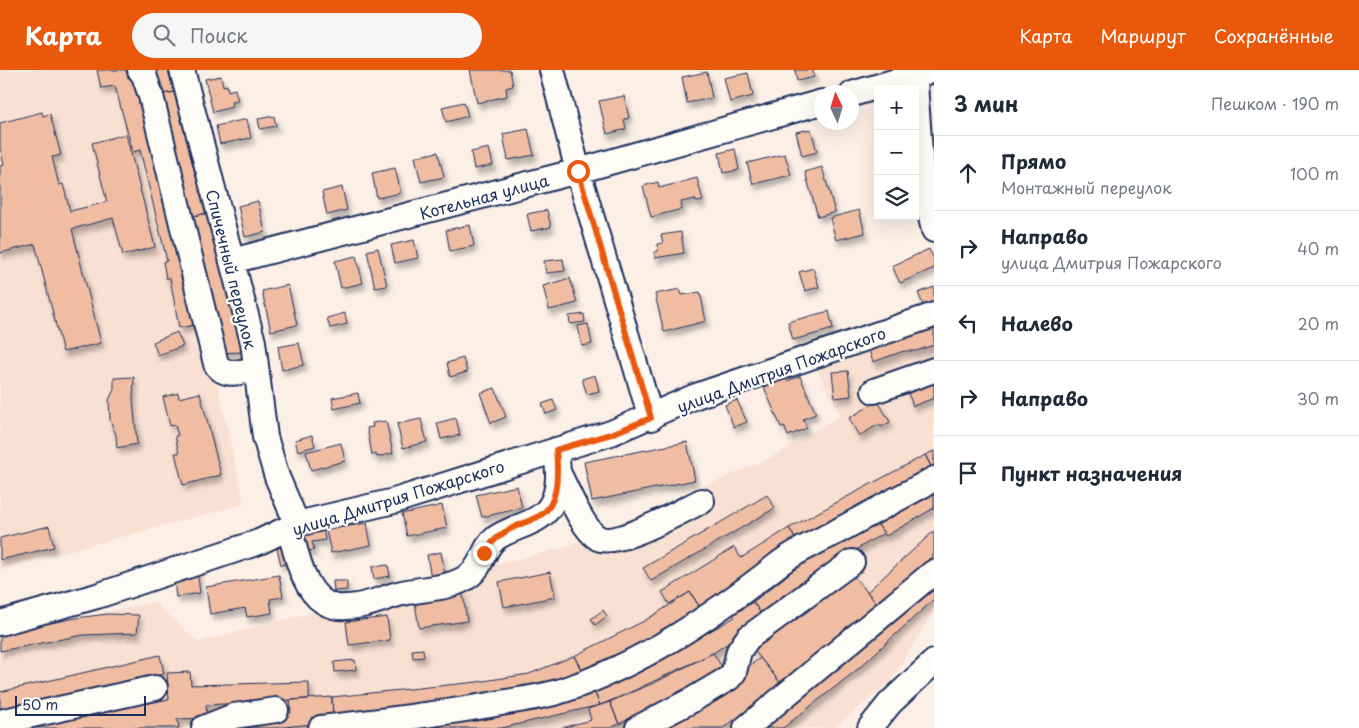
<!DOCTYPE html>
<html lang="ru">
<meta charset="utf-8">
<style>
body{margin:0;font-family:"Playpen Sans",sans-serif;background:#f6f6f7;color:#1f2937}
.controls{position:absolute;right:15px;top:15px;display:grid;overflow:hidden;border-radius:0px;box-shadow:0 5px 20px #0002}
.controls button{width:45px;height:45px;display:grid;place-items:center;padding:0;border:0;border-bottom:1px solid #e0e1e3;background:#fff;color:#1f2937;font:25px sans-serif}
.compass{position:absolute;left:814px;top:15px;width:45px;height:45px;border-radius:50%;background:#fff;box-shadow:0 5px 20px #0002;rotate:356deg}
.scale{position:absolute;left:15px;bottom:12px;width:131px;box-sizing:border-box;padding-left:5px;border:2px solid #1b2f5e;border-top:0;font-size:14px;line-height:18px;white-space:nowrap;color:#1b2f5e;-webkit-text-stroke:4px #fdfcf7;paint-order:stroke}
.stop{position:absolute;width:15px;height:15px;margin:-11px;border:4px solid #ea580c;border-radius:50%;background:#fff}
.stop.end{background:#ea580c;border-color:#fff;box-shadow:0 1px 5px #0008}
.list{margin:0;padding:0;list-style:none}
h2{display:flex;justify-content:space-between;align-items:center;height:65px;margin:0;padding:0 20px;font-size:21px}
h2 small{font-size:16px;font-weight:400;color:#747a83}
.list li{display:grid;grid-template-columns:32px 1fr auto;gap:15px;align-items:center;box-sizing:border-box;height:75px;padding:0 20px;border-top:1px solid #e0e1e3}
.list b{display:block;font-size:19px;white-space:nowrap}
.list p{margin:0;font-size:16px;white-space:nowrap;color:#747a83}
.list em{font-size:16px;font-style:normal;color:#747a83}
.icon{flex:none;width:28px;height:28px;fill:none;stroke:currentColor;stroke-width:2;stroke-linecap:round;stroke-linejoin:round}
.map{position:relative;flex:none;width:934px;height:658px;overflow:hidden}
header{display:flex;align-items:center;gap:30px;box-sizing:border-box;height:70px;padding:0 25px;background:#ea580c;color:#fff}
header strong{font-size:24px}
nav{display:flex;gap:28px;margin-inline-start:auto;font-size:18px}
.search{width:350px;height:45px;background:#f6f6f7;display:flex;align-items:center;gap:12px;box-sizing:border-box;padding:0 18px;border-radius:28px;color:#747a83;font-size:19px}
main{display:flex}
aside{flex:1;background:#fff}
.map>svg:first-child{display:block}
</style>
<header>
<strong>Карта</strong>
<div class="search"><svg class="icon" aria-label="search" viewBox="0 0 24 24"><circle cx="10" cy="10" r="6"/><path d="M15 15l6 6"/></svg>Поиск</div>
<nav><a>Карта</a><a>Маршрут</a><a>Сохранённые</a></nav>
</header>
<main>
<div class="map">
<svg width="934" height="658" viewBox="0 0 934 658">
<defs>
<filter id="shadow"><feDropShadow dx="3" dy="5.5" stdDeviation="2.5" flood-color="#0004"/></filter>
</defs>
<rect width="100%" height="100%" fill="#fbefe6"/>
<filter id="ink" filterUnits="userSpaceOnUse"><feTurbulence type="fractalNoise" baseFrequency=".02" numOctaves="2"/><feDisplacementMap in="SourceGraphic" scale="10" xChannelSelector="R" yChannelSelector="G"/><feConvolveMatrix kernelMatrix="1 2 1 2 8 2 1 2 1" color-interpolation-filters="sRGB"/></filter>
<g filter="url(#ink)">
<path fill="#f8e0d2" d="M0,0H148L244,434L0,499Z
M934,255V541L890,611L834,658H0V566L154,532L198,572L566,477L776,385L840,345L816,297Z"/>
<path fill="#f1bda2" stroke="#1b2f5e" filter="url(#shadow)" d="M97,0H126L128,8L138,6L199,254L179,258L170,208H166L163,192L167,191L140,80L133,82L115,16L101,18Z
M148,0H168L174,22L158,25Z
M470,0H510L513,16L506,18L507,26L477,33Z
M795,0H813L814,7L797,11Z
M707,2L712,28L687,33L682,7Z
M748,3L753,26L730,32L724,8Z
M221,6L223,16L227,15L228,21L235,19L238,31L231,32L232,37L213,42L205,9Z
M174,22L196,107L208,143L188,147L158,25Z
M624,26L629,48L624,49L626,59L607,64L599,31Z
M464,32L468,46L446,52L442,37Z
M42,42L43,46L50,44L61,85L52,87L59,115L63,114L70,141L107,132L92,73L126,64L155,177L123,185L113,148L72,159L101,273L63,282L35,174L0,183V96L4,95L0,78V53Z
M274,46L276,56L260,59L258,49Z
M247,49L251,68L220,74L216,56Z
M528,59L534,85L508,90L503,64Z
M811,59L817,82L802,86L796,62Z
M489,78L493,95L474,99L471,82Z
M735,79L739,100L723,103L719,83Z
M438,82L444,107L421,112L415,87Z
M785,84L791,105L753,114L747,93Z
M822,97L835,142L818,147L805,102Z
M395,98L401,123L377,128L372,103Z
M697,108L703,131L696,132L695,129L681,132L682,139L651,147L643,116L658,112L659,118Z
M342,117L347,140L327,145L322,122Z
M258,131L265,162L245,167L238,136Z
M547,140L551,157L531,161L527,144Z
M859,140L865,163L836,170L830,148Z
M208,143L230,238L235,237L242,282L220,283L188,147Z
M470,155L474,176L450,181L446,160Z
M681,162L684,183L655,188L654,182L658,181L657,174L663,173L661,165Z
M414,170L418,188L395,193L391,175Z
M378,178L387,216L375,218L367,181Z
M929,179L934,189V198L900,213L892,196Z
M356,186L363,213L341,218L335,191Z
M563,189L565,201L546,203L544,191Z
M813,198L819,217L805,221L799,202Z
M570,208L577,233L549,240L543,216Z
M288,215L297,255L271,261L262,221Z
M934,217V233L924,237L918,223Z
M680,219L682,225L700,222L706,251L664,262L655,224Z
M829,241L833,259L793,270L788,252Z
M345,243L347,254L330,258L327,248Z
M584,244L585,252L570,254L569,246Z
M588,254L592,274L582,276L578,256Z
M934,256V275L916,281H904L873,292L869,280Z
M177,262L183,276L158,285L153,272Z
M299,273L304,295L282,300L278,277Z
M463,288L467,302L450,307L447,293Z
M848,301L851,326L835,328L832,302Z
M595,305L599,321L587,324L582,309Z
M800,306L816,344L803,349L807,358L788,366L784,356L781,357L764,317L786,307L787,311Z
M134,307L133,330L137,374L117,378L116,365L110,350L109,330L114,319V308Z
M934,311V328L913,336L905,315Z
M495,318L506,347L491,353L480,323Z
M178,323L179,328L200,323L221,405L183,415L175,383H179L175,366L178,365L175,355L170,356L163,327Z
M358,323L360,333L334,339L332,328Z
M553,330L557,340L546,344L542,334Z
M737,330L747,352L734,357L725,335Z
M878,331L890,352L881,357L879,354L859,366L849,348Z
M456,348L460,365L441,369L437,353Z
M421,349L427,372L403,378L397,354Z
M386,351L393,383L377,387L376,384L372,385L367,358L373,357L372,353Z
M312,365L315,376L298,381L295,370Z
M687,372L695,410L592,431L584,392Z
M341,373L345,391L311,400L306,382Z
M934,381V397L932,398L925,385Z
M925,385L932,398L796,470L789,458Z
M517,416L522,438L482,447L476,425Z
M934,419V438L886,466L875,451Z
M767,425L775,438L651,511L643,498Z
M442,435L447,458L407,466L402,444Z
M875,451L884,463L799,513L802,518L762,545L753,532L790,503L792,499Z
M367,453L371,475L331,483L326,460Z
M49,456L54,477L0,490V468Z
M323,457L325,470L312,472L314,480L300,482L297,462Z
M789,458L796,470L761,491L766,498L701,539L690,522L669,534L662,522L734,477L741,488Z
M934,461V484L880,537L867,522Z
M290,475L294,492L281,495L277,478Z
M441,482L445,505L431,508L427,485Z
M388,495L390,506L374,509L372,497Z
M197,499L200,523L176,527L173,502Z
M550,502L555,527L504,537L499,512Z
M851,503L880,537L783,616L749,574L765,561L781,559Z
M279,505L283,527L270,529L272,543L247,547L245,538L210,544L206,517Z
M333,511H347V520L334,521Z
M934,511V529L858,599L783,658H755Z
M462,519L467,551L419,558L414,526Z
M690,522L701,539L652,571L620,584L583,603L574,586L646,550Z
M753,532L762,545L753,557L713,583L654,613L600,635L594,621L637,601L691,572L735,547L733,545Z
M603,540L607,546L595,555L591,549Z
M107,544L139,545L137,563L83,565L0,581V563L76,548Z
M387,547L390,570L349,575L346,552Z
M423,579L424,587L413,588L412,580Z
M713,583L724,600L619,654L610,632Z
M160,585L164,604L0,642V622Z
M574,586L583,603L528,622L333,647L332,627L477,612L529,604Z
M760,588L783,616L723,658H648L706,628Z
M355,590L356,600L335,602L334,592Z
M190,602L191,615L309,612V629L206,635L207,648L177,649L179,658H28L82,645L169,629L167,603Z
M594,621L600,635L502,658H388Z
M332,627L333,647L312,649V654L274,658H236L272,645L291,643L290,630Z
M610,632L619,654L610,658H561L591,650L588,639Z"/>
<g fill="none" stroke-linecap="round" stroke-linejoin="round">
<g stroke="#1b2f5e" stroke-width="28">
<path id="minor" d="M140,0L144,5L151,26L216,294C225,308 241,302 255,299
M182,0L253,272L265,367L277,407L297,454
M552,0L578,101L651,348
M914,0L922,111L934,160
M852,24L934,0
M232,191L578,101L822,32
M874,321L934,300
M558,402C567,419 582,459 598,468C618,478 682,440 702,431
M289,458C296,481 302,518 324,532C330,536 339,538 346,537C364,537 381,529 398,524C420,518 451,520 470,505C483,495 483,478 496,468C513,456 540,454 551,435C561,418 558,398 556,380
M0,553L97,526L259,472L297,454L394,431L611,363L696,326L934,245
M0,652L155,618
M204,658L234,646L276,640
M321,658C381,651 442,644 501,633C522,629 544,627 564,620C642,594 711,547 775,497C793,482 817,472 838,461C870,444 902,426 934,409
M638,658L692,630L729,608L734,602L739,581L748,568L852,492
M746,658L934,502
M870,658L890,633L934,592"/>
</g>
<use href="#minor" stroke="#fdfcf7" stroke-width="24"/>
</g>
</g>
<g fill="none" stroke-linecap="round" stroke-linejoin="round" filter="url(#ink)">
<path stroke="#ea580c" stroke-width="6" d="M484,483C518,432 565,474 556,380L611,364L651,348L578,101"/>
</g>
<g text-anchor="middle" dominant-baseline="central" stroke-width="4.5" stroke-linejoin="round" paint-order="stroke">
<g font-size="16" fill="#1b2f5e" stroke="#fdfcf7">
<text transform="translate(484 126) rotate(-15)">Котельная улица</text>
<text transform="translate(232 199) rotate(76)">Спичечный переулок</text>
<text transform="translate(781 299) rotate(-20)">улица Дмитрия Пожарского</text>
<text transform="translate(398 427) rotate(-17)">улица Дмитрия Пожарского</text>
</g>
</g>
</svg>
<div class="controls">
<button>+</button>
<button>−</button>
<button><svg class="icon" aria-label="layers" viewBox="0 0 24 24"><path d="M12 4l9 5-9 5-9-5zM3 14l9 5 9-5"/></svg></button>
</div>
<svg class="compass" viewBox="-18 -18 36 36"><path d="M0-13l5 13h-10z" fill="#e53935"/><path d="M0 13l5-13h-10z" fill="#747a83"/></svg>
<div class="scale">50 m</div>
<div class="stop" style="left:578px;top:101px"></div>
<div class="stop end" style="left:484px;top:483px"></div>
</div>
<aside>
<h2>3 мин<small>Пешком · 190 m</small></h2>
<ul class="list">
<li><svg class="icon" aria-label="ahead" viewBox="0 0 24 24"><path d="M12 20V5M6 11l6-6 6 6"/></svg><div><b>Прямо</b><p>Монтажный переулок</p></div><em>100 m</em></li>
<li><svg class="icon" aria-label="right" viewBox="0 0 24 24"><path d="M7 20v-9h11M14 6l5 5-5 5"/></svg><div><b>Направо</b><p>улица Дмитрия Пожарского</p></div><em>40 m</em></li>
<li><svg class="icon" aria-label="left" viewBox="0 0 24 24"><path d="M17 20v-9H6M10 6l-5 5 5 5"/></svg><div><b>Налево</b></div><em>20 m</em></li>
<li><svg class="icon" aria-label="right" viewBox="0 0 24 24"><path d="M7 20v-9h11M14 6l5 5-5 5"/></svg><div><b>Направо</b></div><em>30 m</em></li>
<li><svg class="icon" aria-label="arrive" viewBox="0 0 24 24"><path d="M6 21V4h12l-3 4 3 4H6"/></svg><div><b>Пункт назначения</b></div></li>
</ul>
</aside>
</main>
